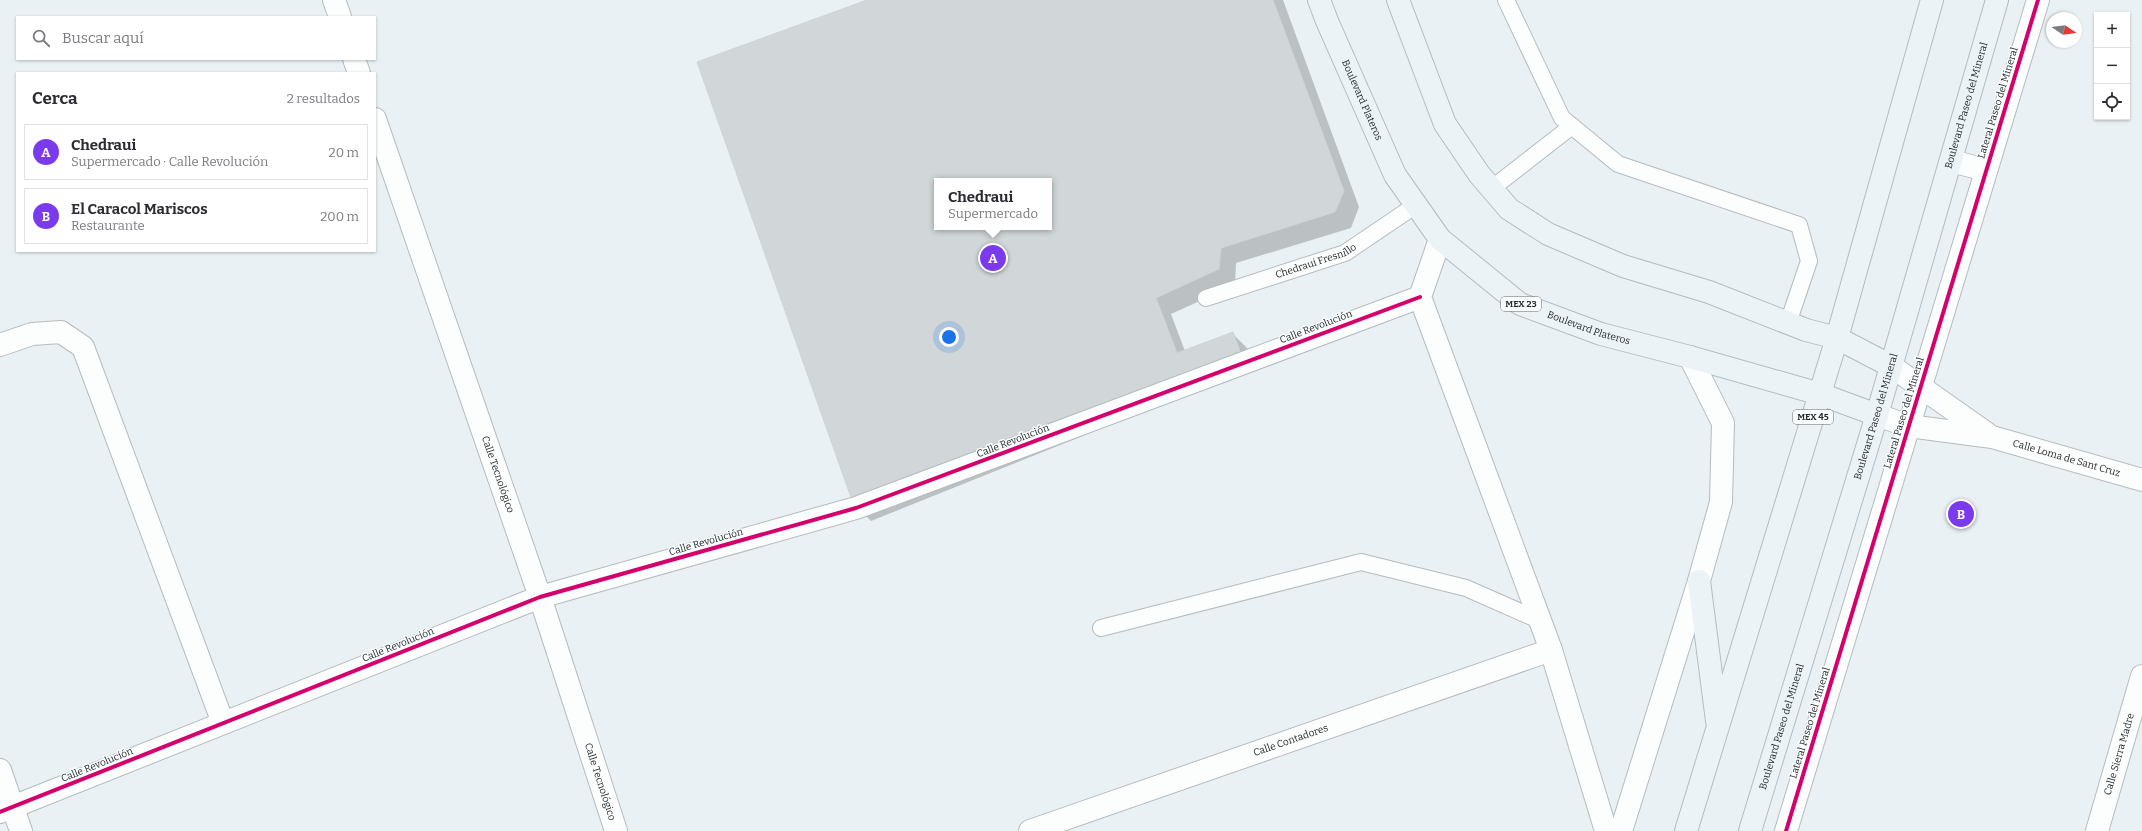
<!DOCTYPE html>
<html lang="es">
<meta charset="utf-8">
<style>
body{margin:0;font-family:Bitter,serif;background:#f7f7f7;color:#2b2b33}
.controls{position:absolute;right:12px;top:12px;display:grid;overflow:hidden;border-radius:0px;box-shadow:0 1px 3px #0004}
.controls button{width:36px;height:36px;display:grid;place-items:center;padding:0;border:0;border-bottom:1px solid #e1e1e2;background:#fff;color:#2b2b33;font:20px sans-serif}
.compass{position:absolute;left:2046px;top:12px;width:36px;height:36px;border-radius:50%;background:#fff;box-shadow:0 1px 3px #0004;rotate:103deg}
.you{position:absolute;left:949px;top:337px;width:14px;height:14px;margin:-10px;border:3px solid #fff;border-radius:50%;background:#1a73e8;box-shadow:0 0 0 6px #1a73e833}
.badge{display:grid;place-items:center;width:26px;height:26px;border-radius:50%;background:#7c3aed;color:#fff;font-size:13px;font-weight:700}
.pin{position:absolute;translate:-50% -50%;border:2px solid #fff;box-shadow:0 1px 4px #0006}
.popup{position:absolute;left:934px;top:178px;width:118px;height:52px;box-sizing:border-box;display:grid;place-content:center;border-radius:0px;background:#fff;filter:drop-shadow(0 1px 3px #0005);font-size:13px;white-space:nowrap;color:#7c7c81}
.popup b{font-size:15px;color:#2b2b33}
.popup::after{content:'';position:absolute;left:50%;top:100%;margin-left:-8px;border:8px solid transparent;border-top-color:#fff}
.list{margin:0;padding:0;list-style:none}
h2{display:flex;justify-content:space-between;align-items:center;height:52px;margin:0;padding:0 16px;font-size:17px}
h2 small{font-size:13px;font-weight:400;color:#7c7c81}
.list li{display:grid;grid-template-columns:26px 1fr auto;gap:12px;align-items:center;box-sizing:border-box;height:56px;margin:0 8px 8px;padding:0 8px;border:1px solid #e1e1e2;border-radius:0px}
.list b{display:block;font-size:15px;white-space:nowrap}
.list p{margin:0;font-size:13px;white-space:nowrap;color:#7c7c81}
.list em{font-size:13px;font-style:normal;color:#7c7c81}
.icon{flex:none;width:22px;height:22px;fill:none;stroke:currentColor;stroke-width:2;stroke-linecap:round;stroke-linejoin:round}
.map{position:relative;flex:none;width:2142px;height:831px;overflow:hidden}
.search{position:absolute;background:#fff;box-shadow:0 1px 3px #0004;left:16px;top:16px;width:360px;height:44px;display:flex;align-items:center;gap:10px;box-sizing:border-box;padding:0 14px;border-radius:0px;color:#7c7c81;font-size:15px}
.panel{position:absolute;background:#fff;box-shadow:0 1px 3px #0004;left:16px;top:72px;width:360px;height:180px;border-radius:0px}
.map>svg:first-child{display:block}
</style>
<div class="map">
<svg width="2142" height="831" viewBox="0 0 2142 831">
<rect width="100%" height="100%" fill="#eaf1f4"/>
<path fill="#0003" fill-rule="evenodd" d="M870,0H1283L1359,207L1351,228L1236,263L1235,285L1171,314L1185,351L1233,334L1248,349L1255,367L871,521L855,505ZM937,181H1049V227H937Z"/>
<path fill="#d1d7d9" stroke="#ced3d6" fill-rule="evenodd" d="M867,0H1273L1344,191L1335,212L1221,248L1219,269L1156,298L1177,353L1233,332L1240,351L854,506L697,62ZM937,181H1049V227H937Z"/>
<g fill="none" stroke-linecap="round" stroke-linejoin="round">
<g stroke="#b6bbbe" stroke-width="18">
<g id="service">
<path d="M1506,0L1562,118L1618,164L1799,225L1809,261L1788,323"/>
<path d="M1491,189L1572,126"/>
<path id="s1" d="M1206,298L1345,253L1416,205"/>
<path d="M1101,628L1361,562L1466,588L1541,621"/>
</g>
</g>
<g stroke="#b6bbbe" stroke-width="24">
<g id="minor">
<path d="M334,0L340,17"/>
<path d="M354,59L359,73"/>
<path id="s2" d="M375,119L540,597L616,831"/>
<path d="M1440,239L1420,297L1551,650L1606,831"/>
<path d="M0,345L32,334L61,332L83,347L223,723"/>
<path d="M1891,366L1989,435"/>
<path id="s3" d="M1877,415L1909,426L1992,437L2142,480"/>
<path d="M0,770L21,831"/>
<path d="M0,812L540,597L856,508L1420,297"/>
<path id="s4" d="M1030,831L1551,650"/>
<path id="s5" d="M2097,831L2142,676"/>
</g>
</g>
<g stroke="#b6bbbe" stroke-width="24">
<path id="tertiary" d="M1951,161L1986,170
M1621,831L1699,581L1721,502L1723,423L1690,357
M1786,831L2038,0"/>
</g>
<g stroke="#afbdc3" stroke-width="24">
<g id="primary">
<path id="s6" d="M1319,0L1327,21L1395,175L1440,239L1520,304L1601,334L1690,357L1820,394L1877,415"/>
<path d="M1398,0L1445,124L1479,174L1509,209L1548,234L1623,266L1709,292L1806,330L1837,338L1891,366"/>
<path d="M1699,581L1717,721"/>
<path d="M1686,831L1837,338L1932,0"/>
<path id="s7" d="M1750,831L1877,415L1997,0"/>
</g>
</g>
<use href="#service" stroke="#fcfdfd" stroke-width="16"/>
<use href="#minor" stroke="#fcfdfd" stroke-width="22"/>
<use href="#tertiary" stroke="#fcfdfd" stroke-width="22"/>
<use href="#primary" stroke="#ebf3f6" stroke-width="22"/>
<g stroke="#fbfeff" stroke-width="6">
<path id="cycleway" d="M0,812L540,597L856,508L1420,297
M1786,831L2038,0"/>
</g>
<use href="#cycleway" stroke="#d6006c" stroke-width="4"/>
</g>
<g text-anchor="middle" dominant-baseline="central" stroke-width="3" stroke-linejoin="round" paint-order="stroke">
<g fill="#fbfeff" stroke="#676b6d" stroke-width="1">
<rect x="1501" y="297" width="40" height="14" rx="3"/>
<rect x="1793" y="410" width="40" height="14" rx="3"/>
</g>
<g font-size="9" font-weight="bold" fill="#272c2e">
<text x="1521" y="304">MEX 23</text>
<text x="1813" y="417">MEX 45</text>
</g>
<g font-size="10" fill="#272c2e" stroke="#fbfeff">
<text stroke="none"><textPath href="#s6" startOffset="109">Boulevard Plateros</textPath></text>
<text transform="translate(1998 103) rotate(-73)">Lateral Paseo del Mineral</text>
<text stroke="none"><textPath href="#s7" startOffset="757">Boulevard Paseo del Mineral</textPath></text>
<text stroke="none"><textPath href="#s1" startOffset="116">Chedraui Fresnillo</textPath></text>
<text transform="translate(1316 327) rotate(-21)">Calle Revolución</text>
<text stroke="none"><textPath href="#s6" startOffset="445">Boulevard Plateros</textPath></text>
<text transform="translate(1904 413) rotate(-73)">Lateral Paseo del Mineral</text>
<text stroke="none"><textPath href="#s7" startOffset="433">Boulevard Paseo del Mineral</textPath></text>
<text transform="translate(1013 441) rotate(-21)">Calle Revolución</text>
<text stroke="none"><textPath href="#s3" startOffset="195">Calle Loma de Sant Cruz</textPath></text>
<text stroke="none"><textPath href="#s2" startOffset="376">Calle Tecnológico</textPath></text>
<text transform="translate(706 542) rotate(-16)">Calle Revolución</text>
<text transform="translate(398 645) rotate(-22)">Calle Revolución</text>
<text transform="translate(1810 723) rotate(-73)">Lateral Paseo del Mineral</text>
<text stroke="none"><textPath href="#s7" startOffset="109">Boulevard Paseo del Mineral</textPath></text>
<text stroke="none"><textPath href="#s4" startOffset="276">Calle Contadores</textPath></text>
<text stroke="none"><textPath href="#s5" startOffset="80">Calle Sierra Madre</textPath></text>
<text transform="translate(97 765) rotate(-22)">Calle Revolución</text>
<text stroke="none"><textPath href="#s2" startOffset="700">Calle Tecnológico</textPath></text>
</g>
</g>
</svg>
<div class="controls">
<button>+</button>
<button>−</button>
<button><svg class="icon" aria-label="locate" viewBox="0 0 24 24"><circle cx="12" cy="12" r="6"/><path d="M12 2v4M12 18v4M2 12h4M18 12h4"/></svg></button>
</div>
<svg class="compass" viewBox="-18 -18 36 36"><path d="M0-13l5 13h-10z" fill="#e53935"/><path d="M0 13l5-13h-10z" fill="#7c7c81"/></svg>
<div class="you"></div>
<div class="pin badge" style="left:993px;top:258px">A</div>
<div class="popup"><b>Chedraui</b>Supermercado</div>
<div class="pin badge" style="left:1961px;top:514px">B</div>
<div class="search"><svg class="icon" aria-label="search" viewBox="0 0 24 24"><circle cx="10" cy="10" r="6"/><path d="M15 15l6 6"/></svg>Buscar aquí</div>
<section class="panel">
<h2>Cerca<small>2 resultados</small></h2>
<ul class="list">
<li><span class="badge">A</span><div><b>Chedraui</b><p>Supermercado · Calle Revolución</p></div><em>20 m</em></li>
<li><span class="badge">B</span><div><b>El Caracol Mariscos</b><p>Restaurante</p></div><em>200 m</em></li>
</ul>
</section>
</div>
